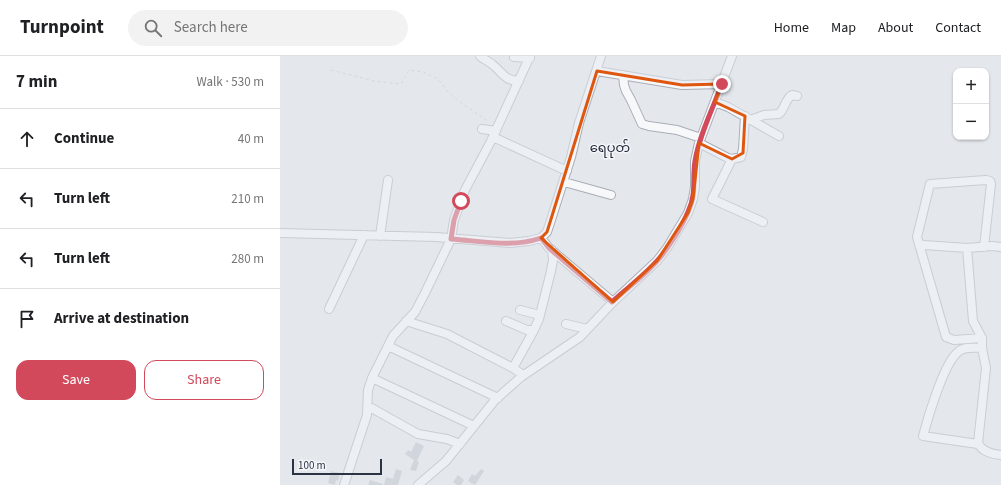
<!DOCTYPE html>
<meta charset="utf-8">
<style>
body{margin:0;font-family:"Source Sans 3","Noto Sans Myanmar",sans-serif;background:#f2f2f2;color:#202124}
.controls{position:absolute;right:12px;top:12px;display:grid;overflow:hidden;border-radius:8px;box-shadow:0 1px 3px #0004}
.controls button{width:36px;height:36px;display:grid;place-items:center;padding:0;border:0;border-bottom:1px solid #e0e0e0;background:#fff;color:#202124;font:20px sans-serif}
.scale{position:absolute;left:12px;bottom:10px;width:90px;box-sizing:border-box;padding-left:4px;border:2px solid #2b3445;border-top:0;font-size:11px;line-height:14px;white-space:nowrap;color:#2b3445;-webkit-text-stroke:3px #f4f6f9;paint-order:stroke}
.stop{position:absolute;width:12px;height:12px;margin:-9px;border:3px solid #d1495b;border-radius:50%;background:#fff}
.stop.end{background:#d1495b;border-color:#fff;box-shadow:0 1px 4px #0008}
.list{margin:0;padding:0;list-style:none}
h2{display:flex;justify-content:space-between;align-items:center;height:52px;margin:0;padding:0 16px;font-size:17px}
h2 small{font-size:13px;font-weight:400;color:#757577}
.list li{display:grid;grid-template-columns:26px 1fr auto;gap:12px;align-items:center;box-sizing:border-box;height:60px;padding:0 16px;border-top:1px solid #e0e0e0}
.list b{display:block;font-size:15px;white-space:nowrap}
.list em{font-size:13px;font-style:normal;color:#757577}
.actions{display:flex;gap:8px;padding:12px 16px}
.actions a{flex:1;padding:9px 0;border:1px solid #d1495b;border-radius:12px;text-align:center;font-size:14px;color:#d1495b}
.actions .main{background:#d1495b;color:#fff}
.icon{flex:none;width:22px;height:22px;fill:none;stroke:currentColor;stroke-width:2;stroke-linecap:round;stroke-linejoin:round}
.map{position:relative;flex:none;width:721px;height:429px;overflow:hidden}
header{display:flex;align-items:center;gap:24px;box-sizing:border-box;height:56px;padding:0 20px;background:#fff;border-bottom:1px solid #e0e0e0}
header strong{font-size:19px}
nav{display:flex;gap:22px;margin-inline-start:auto;font-size:14px}
.search{width:280px;height:36px;background:#f2f2f2;display:flex;align-items:center;gap:10px;box-sizing:border-box;padding:0 14px;border-radius:22px;color:#757577;font-size:15px}
main{display:flex}
aside{flex:1;background:#fff}
.map>svg:first-child{display:block}
</style>
<header>
<strong>Turnpoint</strong>
<div class="search"><svg class="icon" aria-label="search" viewBox="0 0 24 24"><circle cx="10" cy="10" r="6"/><path d="M15 15l6 6"/></svg>Search here</div>
<nav><a>Home</a><a>Map</a><a>About</a><a>Contact</a></nav>
</header>
<main>
<aside>
<h2>7 min<small>Walk · 530 m</small></h2>
<ul class="list">
<li><svg class="icon" aria-label="ahead" viewBox="0 0 24 24"><path d="M12 20V5M6 11l6-6 6 6"/></svg><div><b>Continue</b></div><em>40 m</em></li>
<li><svg class="icon" aria-label="left" viewBox="0 0 24 24"><path d="M17 20v-9H6M10 6l-5 5 5 5"/></svg><div><b>Turn left</b></div><em>210 m</em></li>
<li><svg class="icon" aria-label="left" viewBox="0 0 24 24"><path d="M17 20v-9H6M10 6l-5 5 5 5"/></svg><div><b>Turn left</b></div><em>280 m</em></li>
<li><svg class="icon" aria-label="arrive" viewBox="0 0 24 24"><path d="M6 21V4h12l-3 4 3 4H6"/></svg><div><b>Arrive at destination</b></div></li>
</ul>
<div class="actions"><a class="main">Save</a><a>Share</a></div>
</aside>
<div class="map">
<svg width="721" height="429" viewBox="0 0 721 429">
<rect width="100%" height="100%" fill="#e4e7ec"/>
<path fill="#bbc0ca" d="M136,386L144,390L137,405L139,406L136,415L130,414L134,404L125,398L128,394L131,396Z
M116,413L122,415L118,429H104L106,421L113,423Z
M201,413L204,415L195,429L188,425L192,418L195,420Z
M51,415L60,417L58,425L56,424L55,429L48,427Z
M178,419L184,424L181,429H177L173,426Z
M90,424L103,428V429H88Z"/>
<g fill="none" stroke-linecap="round" stroke-linejoin="round">
<g stroke="#a9aeb7" stroke-width="10">
<path id="minor" d="M200,0C204,4 209,5 213,9C223,17 225,25 239,25
M234,1L250,2
M317,15L402,29L442,28
M343,19L344,29L346,35L351,44L362,68L369,70L397,74L421,82
M435,46L448,51L499,80
M470,64L484,59L499,58C505,52 506,42 512,39L517,40
M202,73L216,75
M213,81L287,115
M419,87L448,102L452,103L461,101L463,93L465,60
M452,103L432,143L483,166
M284,126L331,139
M0,177L156,181L230,187L249,185L261,182L267,176L271,164L291,101L299,67L321,0
M100,180L108,124
M261,182L269,192L333,246
M639,188L644,189L687,192L712,190L721,191
M687,192L693,265L702,282V292L706,312L698,387C702,396 712,398 721,399
M49,253L84,179
M240,254L260,259
M126,265L167,278L233,312L243,319
M226,265L247,274H254
M286,268L307,273
M702,282L674,284L666,281L637,181L650,128L706,124L710,125L711,128L704,191
M108,290L218,342
M233,312L254,274L259,263L271,215L273,204L272,194
M92,322L194,370
M88,350L138,378L167,383L180,388
M698,388L643,380C648,361 664,307 678,296C684,290 694,292 702,292
M64,429L87,359L88,334L92,322L113,280L135,256L145,237L171,183L174,164L185,134L211,85L250,0
M138,429L166,405L215,344L241,321L300,281L333,246L377,205L387,192L408,157L413,143L415,131V105L419,87L452,0"/>
</g>
<path stroke="#c2c5cb" stroke-width="1" stroke-dasharray="3 3" stroke-linecap="butt" d="M51,14L94,25L121,28L129,14L143,16L158,23L169,37L180,46L209,66"/>
<use href="#minor" stroke="#f7f8fa" stroke-width="8"/>
</g>
<g fill="none" stroke-linecap="round" stroke-linejoin="round">
<path stroke="#d1495b" stroke-width="5" d="M181,145L174,164L171,183C201,185 232,192 261,182L269,192L332,246C347,232 364,220 377,205C388,193 402,170 408,156C417,136 412,125 415,105C419,80 433,52 442,28"/>
</g>
<path d="M0 0H721V429H0ZM317,15L402,29L442,28L435,46L465,60L463,97L452,103L419,87L413,143L408,157L377,205L333,246L261,182L267,176Z" fill="#e4e7ec" fill-opacity=".55" fill-rule="evenodd"/>
<path fill="none" stroke="#df570f" stroke-width="3" stroke-linejoin="round" d="M317,15L402,29L442,28L435,46L465,60L463,97L452,103L419,87L413,143L408,157L377,205L333,246L261,182L267,176Z"/>
<g text-anchor="middle" dominant-baseline="central" stroke-width="3" stroke-linejoin="round" paint-order="stroke">
<g font-size="13" fill="#1d2536" stroke="#f4f6f9">
<text x="330" y="92">ရေပုတ်</text>
</g>
</g>
</svg>
<div class="controls">
<button>+</button>
<button>−</button>
</div>
<div class="scale">100 m</div>
<div class="stop" style="left:181px;top:145px"></div>
<div class="stop end" style="left:442px;top:28px"></div>
</div>
</main>
